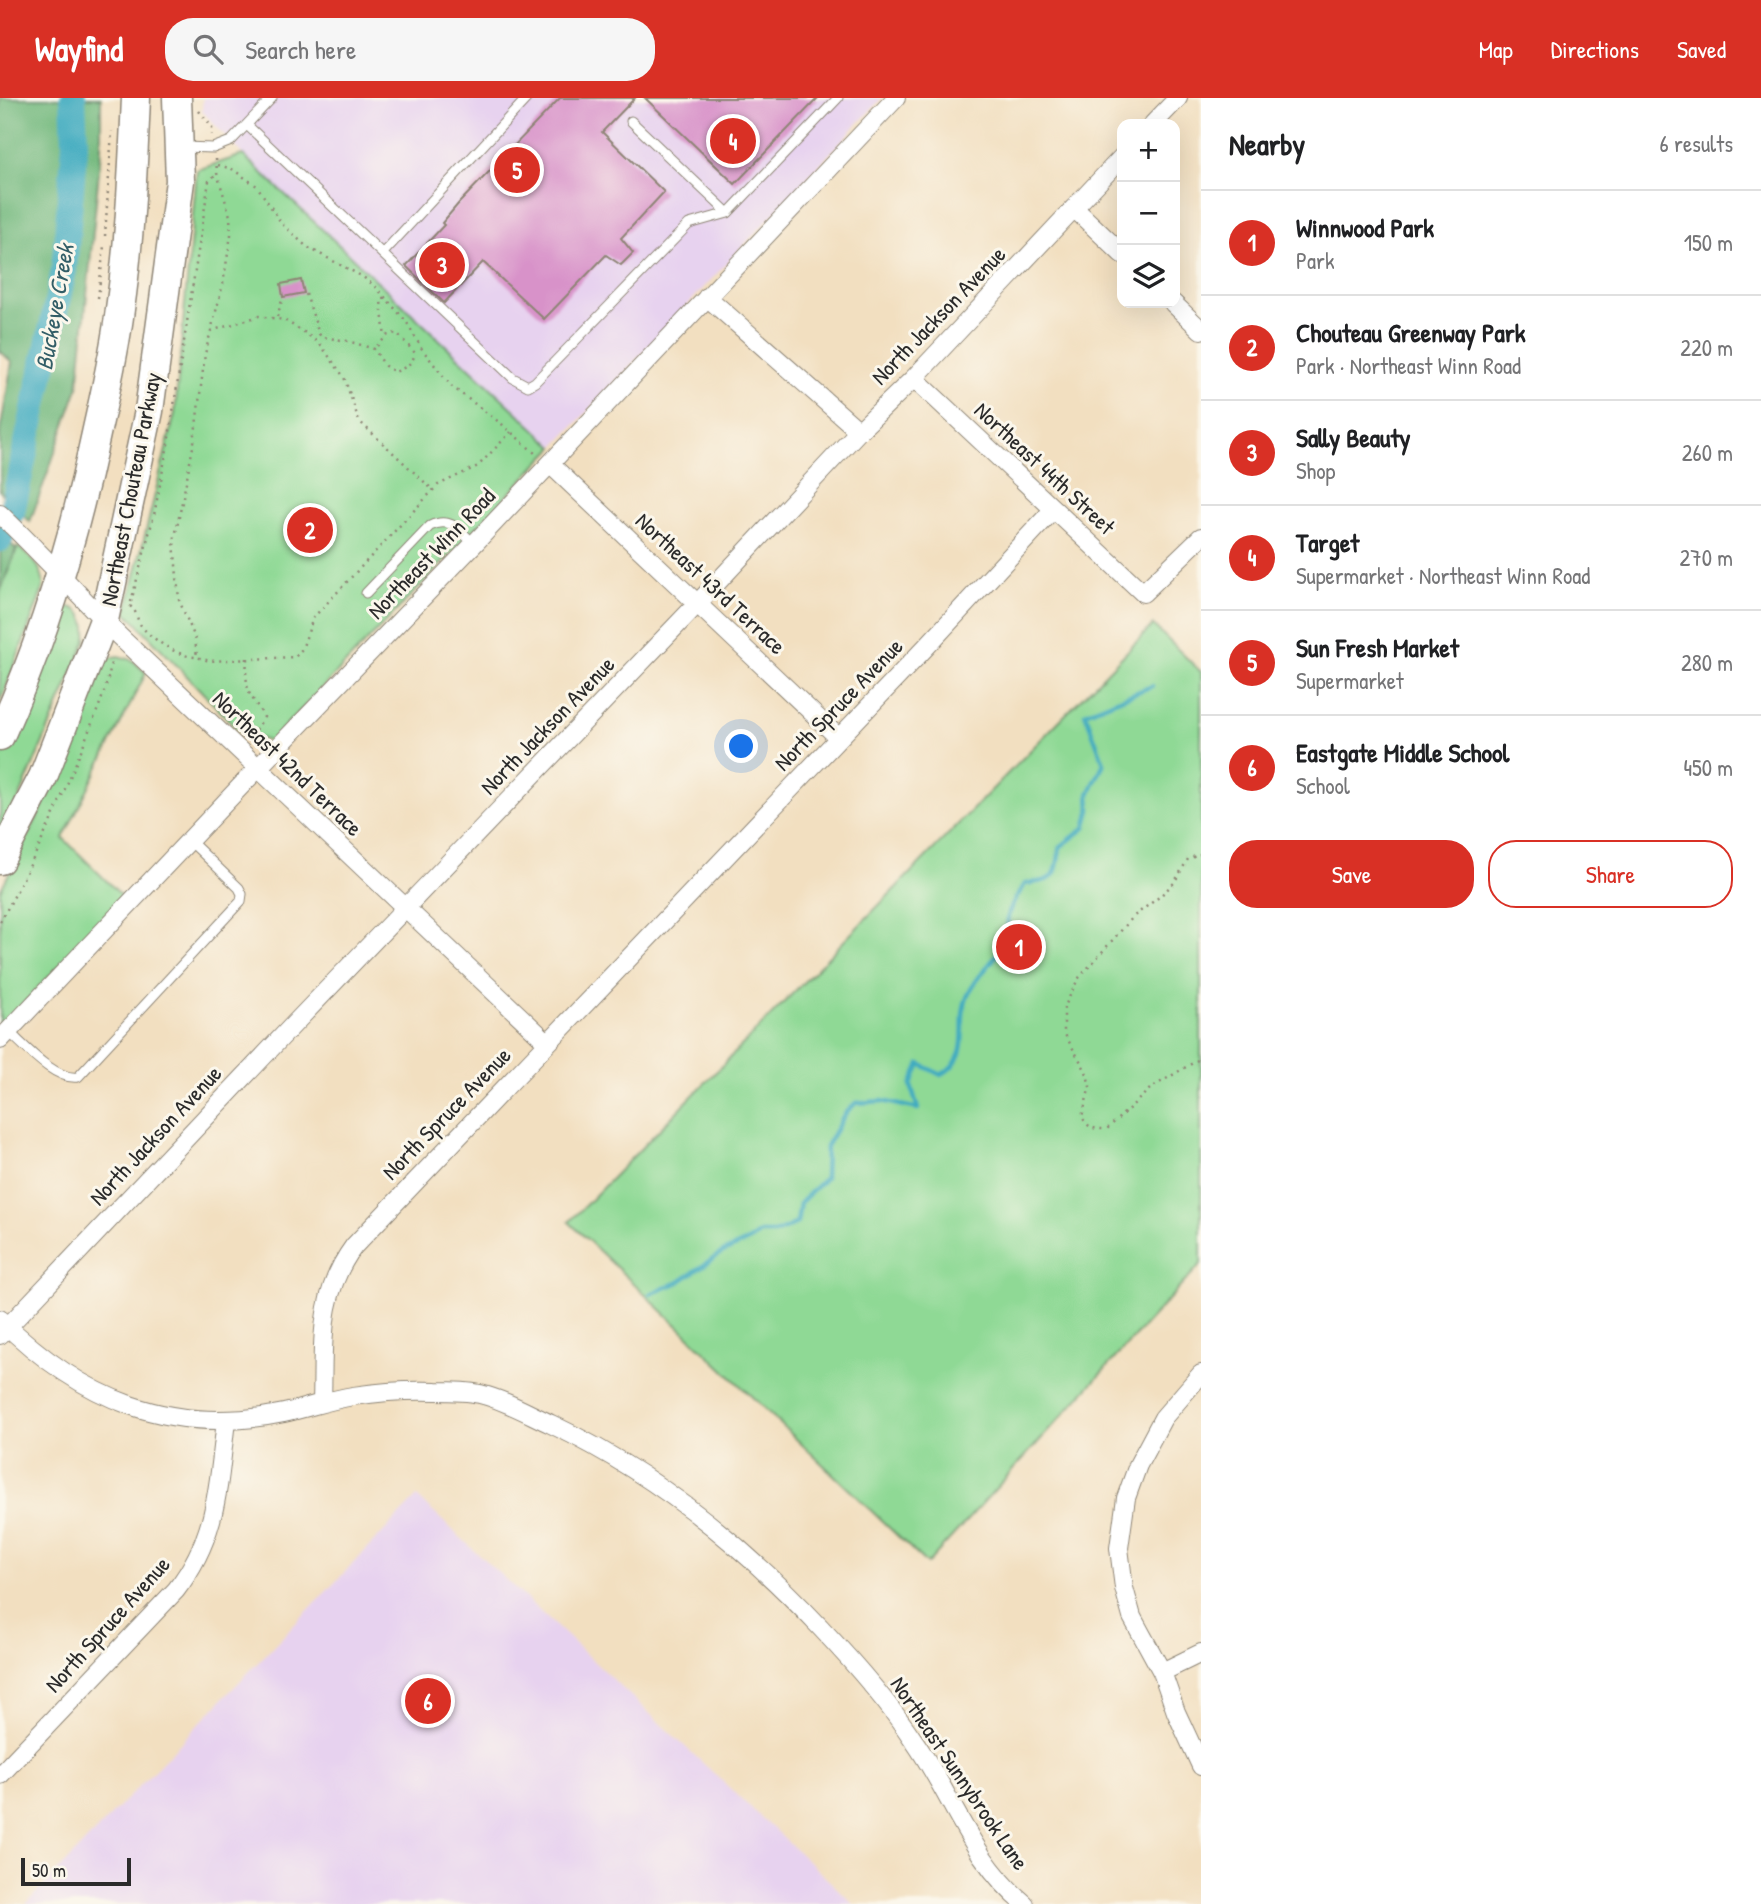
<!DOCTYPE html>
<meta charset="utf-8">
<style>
body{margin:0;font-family:"Patrick Hand",sans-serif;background:#f6f6f6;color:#202124}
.controls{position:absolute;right:21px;top:21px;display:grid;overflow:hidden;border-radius:14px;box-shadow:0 7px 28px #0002}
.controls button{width:63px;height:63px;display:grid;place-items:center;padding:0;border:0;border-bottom:2px solid #e0e0e0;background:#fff;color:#202124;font:35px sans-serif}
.scale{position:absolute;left:21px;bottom:18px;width:110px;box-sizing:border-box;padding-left:7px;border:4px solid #2b2b2b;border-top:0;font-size:19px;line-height:24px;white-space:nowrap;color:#2b2b2b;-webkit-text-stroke:5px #fbf7ec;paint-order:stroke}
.you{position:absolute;left:742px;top:649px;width:24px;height:24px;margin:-18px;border:5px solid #fff;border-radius:50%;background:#1a73e8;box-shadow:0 0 0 10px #1a73e833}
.badge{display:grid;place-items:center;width:46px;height:46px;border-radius:50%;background:#d93025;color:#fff;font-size:23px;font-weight:700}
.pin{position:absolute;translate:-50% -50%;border:4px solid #fff;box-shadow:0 2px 7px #0006}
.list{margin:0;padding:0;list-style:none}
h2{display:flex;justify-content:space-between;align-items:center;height:91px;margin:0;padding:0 28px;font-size:30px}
h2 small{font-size:23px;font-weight:400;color:#757577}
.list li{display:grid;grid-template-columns:46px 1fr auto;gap:21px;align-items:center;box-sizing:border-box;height:105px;padding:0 28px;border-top:2px solid #e0e0e0}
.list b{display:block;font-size:26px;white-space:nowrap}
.list p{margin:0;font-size:23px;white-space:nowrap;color:#757577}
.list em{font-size:23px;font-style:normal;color:#757577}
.actions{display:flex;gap:14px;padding:21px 28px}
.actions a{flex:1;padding:16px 0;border:2px solid #d93025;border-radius:28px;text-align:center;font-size:24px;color:#d93025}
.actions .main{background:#d93025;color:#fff}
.icon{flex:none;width:38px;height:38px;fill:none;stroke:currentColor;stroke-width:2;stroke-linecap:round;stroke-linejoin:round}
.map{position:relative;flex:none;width:1201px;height:1806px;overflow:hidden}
header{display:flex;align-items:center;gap:42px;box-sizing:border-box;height:98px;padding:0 35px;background:#d93025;color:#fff}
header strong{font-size:33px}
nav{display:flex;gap:38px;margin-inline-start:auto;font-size:24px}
.search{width:490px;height:63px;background:#f6f6f6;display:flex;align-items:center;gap:18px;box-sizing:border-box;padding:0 24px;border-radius:28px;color:#757577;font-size:26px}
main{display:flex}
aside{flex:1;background:#fff}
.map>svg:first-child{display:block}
</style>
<header>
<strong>Wayfind</strong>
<div class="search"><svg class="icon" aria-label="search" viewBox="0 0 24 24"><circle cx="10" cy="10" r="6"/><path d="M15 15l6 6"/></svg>Search here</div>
<nav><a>Map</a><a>Directions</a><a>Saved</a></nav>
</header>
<main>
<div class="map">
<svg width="1201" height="1806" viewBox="0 0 1201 1806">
<rect width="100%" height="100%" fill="#fbf7ec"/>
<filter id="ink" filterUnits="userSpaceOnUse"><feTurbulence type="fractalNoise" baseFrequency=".0143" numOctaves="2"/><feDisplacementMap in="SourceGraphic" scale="14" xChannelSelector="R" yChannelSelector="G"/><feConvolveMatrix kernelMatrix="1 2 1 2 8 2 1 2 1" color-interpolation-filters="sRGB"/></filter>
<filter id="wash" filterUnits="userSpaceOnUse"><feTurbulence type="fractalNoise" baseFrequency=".00686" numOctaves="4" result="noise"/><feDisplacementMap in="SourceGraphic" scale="28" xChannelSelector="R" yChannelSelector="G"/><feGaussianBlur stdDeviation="1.57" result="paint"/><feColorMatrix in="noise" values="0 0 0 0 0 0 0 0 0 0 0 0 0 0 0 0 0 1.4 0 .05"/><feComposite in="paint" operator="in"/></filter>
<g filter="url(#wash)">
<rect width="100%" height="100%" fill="#f2dfc0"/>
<path fill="#e7d2ef" d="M203,0H882L554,349L243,57L202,13Z
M417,1399L854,1806H26Z"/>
<path fill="#8fd995" stroke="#5d8260" stroke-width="2" d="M243,57L554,349L270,644L239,633L126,514L175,315L197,72Z
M18,449C32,461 45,470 43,491L0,605V494Z
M69,509C86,512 87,528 86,543L0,745V660L60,515Z
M1153,527L1201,574V1166L927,1466L569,1124Z
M118,558L132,562L146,575L63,740L124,800L0,930V793L40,714L100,570L110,560Z"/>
<path fill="#73b97e" stroke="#4f7254" stroke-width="2" d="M0,0H101V52L78,290L30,424L0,393V334L12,264L0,253Z
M0,435L16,451L0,494Z"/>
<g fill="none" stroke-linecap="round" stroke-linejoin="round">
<path stroke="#40abc0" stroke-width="4.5" d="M650,1196L679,1184L723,1154L750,1142L760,1135H775L797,1125L800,1105L825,1080L826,1048L847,1013L856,1005L882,1003L918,1011L911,987L920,966L941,977C977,955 953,926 969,895C977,877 997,862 1006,841C1009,833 1006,823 1009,815C1011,805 1020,795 1025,786C1056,782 1056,780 1060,749L1085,730L1090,712L1089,696L1104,665L1085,615L1152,588"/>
<path stroke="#40abc0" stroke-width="26" d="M12,414L64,172L75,45L73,0
M0,441L3,435"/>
</g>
<g id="blocks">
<path fill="#d892c9" d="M560,0H635L602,34L664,94L621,140L633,155L621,167L606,157L544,221L483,164L444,205L406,168L444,127L442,125L459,105Z
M645,0H818L735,86Z
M301,182L304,195L283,199L281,186Z"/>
</g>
</g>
<g filter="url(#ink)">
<use href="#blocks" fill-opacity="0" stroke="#8e8576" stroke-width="2"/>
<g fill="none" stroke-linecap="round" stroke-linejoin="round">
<g stroke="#8e8576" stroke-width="11">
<path id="service" d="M631,23L728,115
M248,28L513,280L528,288L535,284L689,126L728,115L838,0
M183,49L213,50L231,43L272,0
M383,155L527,0
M366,495L430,428C451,418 460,433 474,446
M8,933C24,947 55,983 78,979L241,803L242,796L239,790L189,742"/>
</g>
<g stroke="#8e8576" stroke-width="20">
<path id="minor" d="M1153,26L1178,0
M1074,110L1122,156
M707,199L859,333
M1173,205L1201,232
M914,280L1143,495L1201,439
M550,366L839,640
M0,416C41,455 79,497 119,538L547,944
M0,942L258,670L474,446L896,0
M0,1221C81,1301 170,1339 284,1315C307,1310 329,1302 353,1298C380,1294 408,1292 436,1293C450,1293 466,1293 480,1296C505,1302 529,1316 551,1326C655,1375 742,1446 820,1529C854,1565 887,1602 914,1643C952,1697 972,1763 1025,1806
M0,1237L294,926L698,505L859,333L914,280L1122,59
M1201,1276L1163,1320L1138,1367L1126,1400L1119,1450L1124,1490L1132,1519L1162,1574L1176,1614L1201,1668
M322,1305C324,1246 317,1198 354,1148L926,549L1053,412
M1162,1574L1201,1555
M0,1677L176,1492C218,1438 218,1387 226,1323"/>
</g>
<g stroke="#8e8576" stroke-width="31">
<path id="primary" d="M0,638C44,541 74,440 96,336C105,295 115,253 120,211C130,141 133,70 136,0
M0,762L43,679L104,522L149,313L180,83L177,0"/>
</g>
<path stroke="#8e8576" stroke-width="2.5" stroke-dasharray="2 5" stroke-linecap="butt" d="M199,13L212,29V37
M216,61L217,75L230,118L231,137L223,186L205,256L194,344L174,444L179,502L195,540L197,559L209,563L295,559L302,551L313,520L438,387L478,368L511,334
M218,67L232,71L257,88L282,126L307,149L363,179L375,188L406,223L422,251L451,288L503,327L536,356
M105,138L112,33
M306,196L319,236L323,239L348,243L374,251L385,268L395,274C404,270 413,266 415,255L397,235L388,237L374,251
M384,199L381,203L385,240
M98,200L104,148
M277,219L283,199
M211,233L259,218L284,222L304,234L320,246L344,279L359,323L433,392
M131,504L154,417L168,346L209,83L217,75
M130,508C137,513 136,519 140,526C149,540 180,560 197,559
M247,560L246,577L248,593L264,619L251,640
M1201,756L1188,761L1174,785L1159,799L1134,818L1078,881L1064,910V935L1086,973L1090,988L1082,1019C1089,1031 1094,1031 1107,1031L1151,990L1201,960
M0,824C33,765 61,703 86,640C96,615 108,590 111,564"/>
<use href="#service" stroke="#fff" stroke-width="9"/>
<use href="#minor" stroke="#fff" stroke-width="18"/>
<use href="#primary" stroke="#fff" stroke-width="28"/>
</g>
</g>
<g text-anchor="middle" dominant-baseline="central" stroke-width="6" stroke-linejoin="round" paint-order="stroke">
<g font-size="23" fill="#2b2b2b" stroke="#fbf7ec">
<text transform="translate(938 217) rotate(-46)">North Jackson Avenue</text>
<text transform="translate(1045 370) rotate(43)">Northeast 44th Street</text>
<text transform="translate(130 391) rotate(-79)">Northeast Chouteau Parkway</text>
<text transform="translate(431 455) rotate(-46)">Northeast Winn Road</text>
<text transform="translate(711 485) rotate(43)">Northeast 43rd Terrace</text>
<text transform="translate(838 606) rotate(-46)">North Spruce Avenue</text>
<text transform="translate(547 627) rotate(-46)">North Jackson Avenue</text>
<text transform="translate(288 665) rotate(44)">Northeast 42nd Terrace</text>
<text transform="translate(446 1015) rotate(-46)">North Spruce Avenue</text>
<text transform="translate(155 1037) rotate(-47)">North Jackson Avenue</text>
<text transform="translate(107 1526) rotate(-48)">North Spruce Avenue</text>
<text transform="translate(960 1675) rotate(56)">Northeast Sunnybrook Lane</text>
</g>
<g font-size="24" font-style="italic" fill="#335e67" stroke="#fbf7ec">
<text transform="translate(54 209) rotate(-80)">Buckeye Creek</text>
</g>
</g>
</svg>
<div class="controls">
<button>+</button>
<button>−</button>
<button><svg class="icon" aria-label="layers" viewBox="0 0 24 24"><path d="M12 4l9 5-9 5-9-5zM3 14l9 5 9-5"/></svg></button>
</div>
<div class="scale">50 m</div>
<div class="you"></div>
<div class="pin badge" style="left:1019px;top:849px">1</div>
<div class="pin badge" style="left:310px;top:432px">2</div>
<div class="pin badge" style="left:442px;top:167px">3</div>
<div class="pin badge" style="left:733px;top:43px">4</div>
<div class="pin badge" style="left:517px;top:72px">5</div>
<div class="pin badge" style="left:428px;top:1603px">6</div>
</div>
<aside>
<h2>Nearby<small>6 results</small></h2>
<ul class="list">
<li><span class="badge">1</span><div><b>Winnwood Park</b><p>Park</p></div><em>150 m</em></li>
<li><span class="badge">2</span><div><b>Chouteau Greenway Park</b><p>Park · Northeast Winn Road</p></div><em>220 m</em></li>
<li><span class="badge">3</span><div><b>Sally Beauty</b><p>Shop</p></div><em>260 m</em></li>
<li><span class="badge">4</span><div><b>Target</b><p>Supermarket · Northeast Winn Road</p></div><em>270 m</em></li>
<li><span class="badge">5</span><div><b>Sun Fresh Market</b><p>Supermarket</p></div><em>280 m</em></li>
<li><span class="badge">6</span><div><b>Eastgate Middle School</b><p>School</p></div><em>450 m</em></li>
</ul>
<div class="actions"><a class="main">Save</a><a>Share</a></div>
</aside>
</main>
